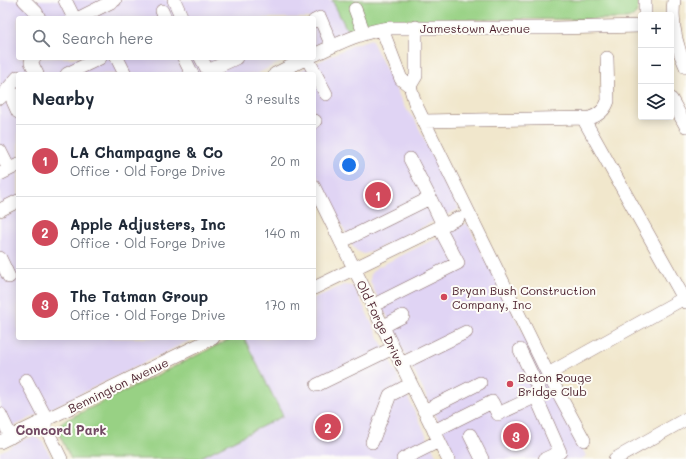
<!DOCTYPE html>
<meta charset="utf-8">
<style>
body{margin:0;font-family:Mali,sans-serif;background:#f6f6f7;color:#1f2937}
.controls{position:absolute;right:12px;top:12px;display:grid;overflow:hidden;border-radius:4px;box-shadow:0 2px 10px #0003}
.controls button{width:36px;height:36px;display:grid;place-items:center;padding:0;border:0;border-bottom:1px solid #e0e1e3;background:#fff;color:#1f2937;font:20px sans-serif}
.you{position:absolute;left:349px;top:165px;width:14px;height:14px;margin:-10px;border:3px solid #fff;border-radius:50%;background:#1a73e8;box-shadow:0 0 0 6px #1a73e833}
.badge{display:grid;place-items:center;width:26px;height:26px;border-radius:50%;background:#d1495b;color:#fff;font-size:13px;font-weight:700}
.pin{position:absolute;translate:-50% -50%;border:2px solid #fff;box-shadow:0 1px 4px #0006}
.list{margin:0;padding:0;list-style:none}
h2{display:flex;justify-content:space-between;align-items:center;height:52px;margin:0;padding:0 16px;font-size:17px}
h2 small{font-size:13px;font-weight:400;color:#747a83}
.list li{display:grid;grid-template-columns:26px 1fr auto;gap:12px;align-items:center;box-sizing:border-box;height:72px;padding:0 16px;border-top:1px solid #e0e1e3}
.list b{display:block;font-size:15px;white-space:nowrap}
.list p{margin:0;font-size:13px;white-space:nowrap;color:#747a83}
.list em{font-size:13px;font-style:normal;color:#747a83}
.icon{flex:none;width:22px;height:22px;fill:none;stroke:currentColor;stroke-width:2;stroke-linecap:round;stroke-linejoin:round}
.map{position:relative;flex:none;width:686px;height:459px;overflow:hidden}
.search{position:absolute;background:#fff;box-shadow:0 2px 10px #0003;left:16px;top:16px;width:300px;height:44px;display:flex;align-items:center;gap:10px;box-sizing:border-box;padding:0 14px;border-radius:4px;color:#747a83;font-size:15px}
.panel{position:absolute;background:#fff;box-shadow:0 2px 10px #0003;left:16px;top:72px;width:300px;height:268px;border-radius:4px}
.map>svg:first-child{display:block}
</style>
<div class="map">
<svg width="686" height="459" viewBox="0 0 686 459">
<rect width="100%" height="100%" fill="#fdfcf7"/>
<filter id="ink" filterUnits="userSpaceOnUse"><feTurbulence type="fractalNoise" baseFrequency=".025" numOctaves="2"/><feDisplacementMap in="SourceGraphic" scale="8" xChannelSelector="R" yChannelSelector="G"/><feConvolveMatrix kernelMatrix="1 2 1 2 8 2 1 2 1" color-interpolation-filters="sRGB"/></filter>
<filter id="wash" filterUnits="userSpaceOnUse"><feTurbulence type="fractalNoise" baseFrequency=".012" numOctaves="4" result="noise"/><feDisplacementMap in="SourceGraphic" scale="16" xChannelSelector="R" yChannelSelector="G"/><feGaussianBlur stdDeviation="0.9" result="paint"/><feColorMatrix in="noise" values="0 0 0 0 0 0 0 0 0 0 0 0 0 0 0 0 0 1.4 0 .05"/><feComposite in="paint" operator="in"/></filter>
<g filter="url(#wash)">
<rect width="100%" height="100%" fill="#f1e7cc"/>
<path fill="#e0d4f4" d="M0,0H332L347,30L314,46V18H18V58H289L256,74H18V201L0,210Z
M371,39L405,108L415,120L459,209L371,252L364,254L357,251L353,247L314,169V74H293L353,45Z
M18,210V338H195L0,433V219Z
M467,223L586,456L581,459H457L371,284L370,280L371,273L376,268Z
M344,285L352,286L356,291L438,459H197L283,416L244,338H314V298Z
M33,437L37,438L43,442L52,459H0V452L25,439Z"/>
<path fill="#98d184" stroke="#717858" d="M332,0H639C638,10 637,16 627,19L386,20L363,24L347,30Z
M232,338H244L283,416L197,459H71L59,434L58,430L62,422Z"/>
</g>
<g filter="url(#ink)">
<g fill="none" stroke-linecap="round" stroke-linejoin="round">
<g stroke="#846563" stroke-width="14">
<path id="minor" d="M24,0L36,12L39,18
M65,0L74,18
M174,0L182,18
M674,0C671,23 676,46 686,67
M355,9L364,33
M162,11L165,18
M645,15V0
M79,18L115,0
M314,21L320,18L332,46
M382,29L401,79L410,86L415,103L548,374L584,440
M314,55C339,43 363,31 390,28H556L641,26
M34,58L31,62L37,74
M117,58L125,74
M184,58L192,74
M201,58L208,71
M307,58L326,94
M67,74L100,58
M209,74L208,71L236,58
M275,74L307,58
M410,86L416,76V27
M18,95L13,101L18,112
M0,98L18,77
M671,99L686,126
M583,118L686,302
M424,121L590,118C599,115 605,110 608,101L607,58
M314,122L315,121
M0,151L9,169
M410,159L430,198
M0,174L18,165
M314,187L448,459
M0,210L18,201
M341,242L430,198L443,225
M0,258L9,277
M314,288L458,218
M372,306L458,263L439,227
M382,327L403,316
M401,364L466,332
M548,374L686,297
M26,380L47,420
M317,385L393,348
M539,404L560,452L545,459
M424,411L480,383
M0,414L11,437
M43,422L61,459
M434,431L492,402L498,414L541,394L520,350
M470,435L482,459
M0,442L213,338
M372,442L390,395L411,384
M403,459L439,441
M615,459L686,419"/>
</g>
<use href="#minor" stroke="#fff" stroke-width="13"/>
</g>
</g>
<g fill="#d1495b" stroke="#fdfcf7" stroke-width="1.5">
<circle cx="444" cy="297" r="4"/>
<circle cx="510" cy="384" r="4"/>
</g>
<g text-anchor="middle" dominant-baseline="central" stroke-width="4" stroke-linejoin="round" paint-order="stroke">
<g font-size="12" fill="#4a1f2b" stroke="#fdfcf7">
<text x="475" y="28">Jamestown Avenue</text>
<text transform="translate(381 323) rotate(64)">Old Forge Drive</text>
<text transform="translate(118 385) rotate(-26)">Bennington Avenue</text>
</g>
<g font-size="12" fill="#4a1f2b" stroke="#fdfcf7" text-anchor="start">
<text x="452" y="290">Bryan Bush Construction<tspan x="452" dy="14">Company, Inc</tspan></text>
<text x="518" y="377">Baton Rouge<tspan x="518" dy="14">Bridge Club</tspan></text>
</g>
<g font-size="13" font-weight="bold" fill="#734a64" stroke="#fdfcf7">
<text x="61" y="429">Concord Park</text>
</g>
</g>
</svg>
<div class="controls">
<button>+</button>
<button>−</button>
<button><svg class="icon" aria-label="layers" viewBox="0 0 24 24"><path d="M12 4l9 5-9 5-9-5zM3 14l9 5 9-5"/></svg></button>
</div>
<div class="you"></div>
<div class="pin badge" style="left:378px;top:195px">1</div>
<div class="pin badge" style="left:328px;top:427px">2</div>
<div class="pin badge" style="left:516px;top:436px">3</div>
<div class="search"><svg class="icon" aria-label="search" viewBox="0 0 24 24"><circle cx="10" cy="10" r="6"/><path d="M15 15l6 6"/></svg>Search here</div>
<section class="panel">
<h2>Nearby<small>3 results</small></h2>
<ul class="list">
<li><span class="badge">1</span><div><b>LA Champagne &amp; Co</b><p>Office · Old Forge Drive</p></div><em>20 m</em></li>
<li><span class="badge">2</span><div><b>Apple Adjusters, Inc</b><p>Office · Old Forge Drive</p></div><em>140 m</em></li>
<li><span class="badge">3</span><div><b>The Tatman Group</b><p>Office · Old Forge Drive</p></div><em>170 m</em></li>
</ul>
</section>
</div>
